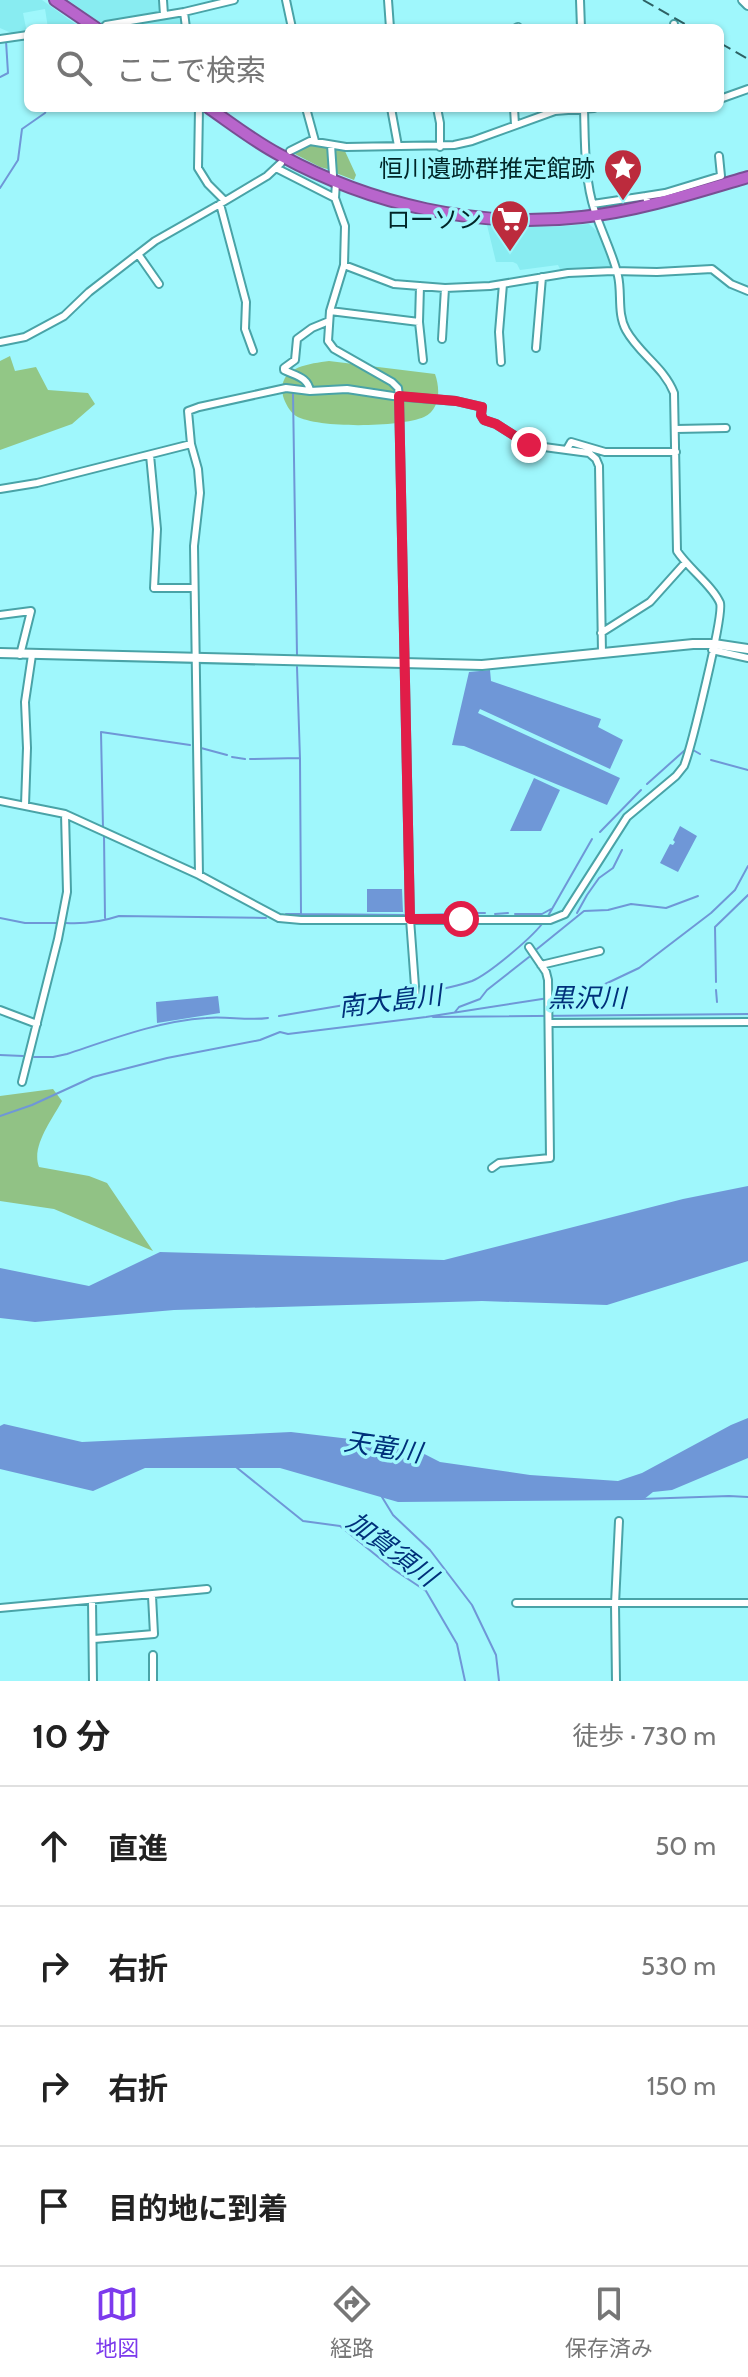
<!DOCTYPE html>
<html lang="ja">
<meta charset="utf-8">
<style>
body{margin:0;font-family:Cabin,"Noto Sans JP",sans-serif;background:#f6f6f6;color:#222}
.stop{position:absolute;width:24px;height:24px;margin:-18px;border:6px solid #e11d48;border-radius:50%;background:#fff}
.stop.end{background:#e11d48;border-color:#fff;box-shadow:0 2px 8px #0008}
.list{margin:0;padding:0;list-style:none}
h2{display:flex;justify-content:space-between;align-items:center;height:104px;margin:0;padding:0 32px;font-size:34px}
h2 small{font-size:26px;font-weight:400;color:#767676}
.list li{display:grid;grid-template-columns:52px 1fr auto;gap:24px;align-items:center;box-sizing:border-box;height:120px;padding:0 32px;border-top:2px solid #e0e0e0}
.list b{display:block;font-size:30px;white-space:nowrap}
.list em{font-size:26px;font-style:normal;color:#767676}
.icon{flex:none;width:44px;height:44px;fill:none;stroke:currentColor;stroke-width:2;stroke-linecap:round;stroke-linejoin:round}
.map{position:relative;flex:none;width:748px;height:1681px;overflow:hidden}
.search{position:absolute;background:#fff;box-shadow:0 2px 6px #0004;left:24px;right:24px;top:24px;height:88px;display:flex;align-items:center;gap:20px;box-sizing:border-box;padding:0 28px;border-radius:12px;color:#767676;font-size:30px}
.sheet{height:584px;background:#fff}
nav{display:flex;justify-content:space-around;align-items:center;box-sizing:border-box;height:112px;border-top:2px solid #e0e0e0;background:#fff;font-size:22px;color:#767676}
nav a{display:grid;justify-items:center;gap:4px}
nav .on{color:#7c3aed}
.map>svg:first-child{display:block}
</style>
<div class="map">
<svg width="748" height="1681" viewBox="0 0 748 1681">
<rect width="100%" height="100%" fill="#9ff7fc"/>
<path fill="#88ecf1" d="M0,0H42L78,26L48,28L45,9L23,13L27,33L16,35L0,28Z
M68,0H161L163,14L102,24Z
M183,16L185,28H110L111,27Z
M589,224L599,233L611,268L562,273L558,265L520,270L517,264L513,262H496L487,225L553,227Z"/>
<path fill="#91c285" d="M309,144L328,147L331,170L320,167L293,153Z
M335,149H344L356,175L354,180L336,173L333,152Z
M53,1089L62,1101C52,1120 31,1146 39,1167L89,1176L107,1183L153,1251L54,1209L0,1201V1096Z"/>
<path fill="#92c786" d="M10,356L15,371L36,367L48,390L88,393L95,404L72,424L0,450V361Z
M329,361L435,374C440,388 441,409 424,417C401,427 319,429 296,416C290,412 285,403 283,396C277,367 308,364 329,361Z"/>
<path fill="#6f97d7" d="M490,670L491,681L601,719L598,727L623,740L610,769L480,709L478,713L620,778L607,805L464,746L452,745L469,672Z
M534,778L560,790L541,831H510Z
M680,826L697,836L678,872L660,863L670,844L673,845L675,842L673,840Z
M367,889H402L403,912H367Z
M218,996L220,1013L157,1023L156,1002Z
M748,1186V1261L607,1305L482,1301L174,1310L35,1322L0,1318V1268L89,1286L160,1252L444,1260L683,1199Z
M748,1418V1458L672,1490L653,1492L643,1500L398,1502L280,1468H145L93,1491L0,1469V1426L4,1424L82,1442L291,1432L384,1443L397,1440L440,1462L530,1475L618,1481L642,1473L731,1425Z"/>
<g fill="none" stroke-linecap="round" stroke-linejoin="round">
<path stroke="#6f97d7" stroke-width="2" d="M174,11L191,7
M0,77L8,73L6,41
M0,188L18,160L22,129L45,113L47,108
M293,393L297,655
M201,748L227,755
M693,750L700,754
M232,757L245,759
M250,759L299,758
M711,760L748,770
M647,784L685,750
M103,828L101,732L190,745
M600,832L641,790
M104,835L105,918
M467,913H485
M577,913L587,895L599,878L613,868L622,850
M286,914H301L300,759L297,667
M301,914L404,915
M495,914L508,913
M515,914H542L551,909
M413,915L456,914
M548,916L592,839
M0,918L25,923H56
M66,923C85,924 101,922 119,916L266,918
M537,949L584,911L608,910L631,904L666,908L698,896
M716,982L715,927L748,895
M716,990L717,1002
M421,993C438,990 455,987 472,981C489,974 530,939 542,924
M455,1012L459,1007L480,999L487,990L529,957
M279,1016L410,994
M433,1017L748,1014
M0,1055L23,1056
M34,1057H53L67,1054C112,1039 159,1021 206,1018C227,1016 247,1021 268,1018
M0,1116L32,1105L93,1077L167,1058L260,1040L280,1032L288,1034L426,1017L555,997L601,986L639,968L711,913L735,890L748,866
M236,1467L303,1521L340,1526L393,1569L426,1591L457,1644L465,1681
M382,1497L393,1515L430,1550L472,1605L496,1655L499,1681
M641,1499L729,1496L748,1497"/>
<g stroke="#49a3a7" stroke-width="10">
<path id="street" d="M163,0L164,15
M286,0L292,28
M388,0L390,28
M580,0L581,28
M184,12L186,28
M674,24V28
M103,28L106,25L184,12L234,0
M516,28L518,27
M0,39L28,35
M720,99L748,89
M199,108L198,168L208,184L225,201
M306,108L315,141
M391,108L398,146
M437,108L440,123V147
M514,108L515,125
M331,145L333,175L331,180
M290,151L310,141L346,147L454,145L472,141L555,111L594,108
M276,168L335,198
M336,182L335,198L345,226L344,265L330,311L328,341L334,349L392,382L398,388L399,396L410,919L416,1000
M220,204L246,302L245,329L253,351
M593,204L646,196
M648,205L646,196L665,193L721,176L719,156
M138,254L159,284
M344,265L394,284L445,288L490,286L568,273L613,271L657,272L712,269L731,284L748,291
M420,286L419,322L423,360
M330,311L419,322
M442,339L445,288
M0,342L25,337L64,316L89,292L155,241L220,204L267,176L281,163
M536,348L542,277
M501,362L499,332L503,284
M310,391C308,377 296,376 284,370V368L295,360L297,339L312,328L329,321
M676,429L726,428
M567,449L571,442L605,452H676
M150,455L157,529L154,588H194
M0,489L37,483L191,444
M0,615L31,611L20,655
M601,633L650,602L685,563
M712,650L748,658
M0,801L65,814L199,875L279,918L301,920H550L565,914L627,817L676,776L684,766C691,748 724,615 720,603C713,586 688,568 677,551L674,393C664,367 639,354 626,330C617,314 622,293 618,276C613,254 602,233 595,212C584,179 585,142 584,108
M25,805L27,748L25,702L32,655
M199,875L194,546L200,493L198,469L191,444L188,411L199,407L286,388L310,391L347,389L393,396L456,401L482,407L481,415L484,420L496,424L529,445L589,453L596,459L599,466L602,653
M541,965L600,951
M0,1010L37,1024
M549,1023L748,1022
M22,1082L58,939L67,892L65,814
M492,1168L499,1163L550,1158L548,980L546,972L529,947
M92,1601L93,1681
M516,1603H748
M0,1608L207,1589
M94,1639L154,1634L152,1596
M153,1655V1681
M616,1681L615,1604L619,1521"/>
</g>
<g stroke="#49a3a7" stroke-width="12">
<path id="secondary" d="M743,0L748,5
M0,653L482,665L693,644H714L748,649"/>
</g>
<g stroke="#784f93" stroke-width="14">
<path id="highway" d="M55,0L96,28
M209,108C232,124 255,142 280,155C371,205 478,229 582,217C638,211 694,193 748,177"/>
</g>
<use href="#street" stroke="#fff" stroke-width="6"/>
<use href="#secondary" stroke="#fff" stroke-width="8"/>
<use href="#highway" stroke="#b865cc" stroke-width="10"/>
<path stroke="#2d6164" stroke-width="2" stroke-dasharray="12 6" stroke-linecap="butt" d="M643,0L692,28
M720,43L748,59"/>
</g>
<g fill="none" stroke-linecap="round" stroke-linejoin="round">
<path stroke="#e11d48" stroke-width="10" d="M461,919H410L399,396L456,401L482,407L481,415L484,420L496,424L529,445"/>
</g>
<defs>
<g id="sight-pin" transform="scale(2)"><path d="M0 17L-7.5 6A9.5 9.5 0 1 1 7.5 6Z" fill="#bc2b3d" stroke="#9ff7fc"/><path d="M0-6L1.8-2.2L6-1.7L2.9 1.2L3.7 5.4L0 3.3L-3.7 5.4L-2.9 1.2L-6-1.7L-1.8-2.2Z" fill="#fff"/></g>
<g id="supermarket-pin" transform="scale(2)"><path d="M0 17L-7.5 6A9.5 9.5 0 1 1 7.5 6Z" fill="#bc2b3d" stroke="#9ff7fc"/><path d="M-6-5.5h2.5l.6 2H6L4.5 2H-2.5L-4.4-4H-6ZM-1.5 3.2a1.3 1.3 0 1 0 .1 0ZM3 3.2a1.3 1.3 0 1 0 .1 0Z" fill="#fff"/></g>
</defs>
<g fill-rule="evenodd">
<use href="#sight-pin" x="623" y="168"/>
<use href="#supermarket-pin" x="510" y="219"/>
</g>
<g text-anchor="middle" dominant-baseline="central" stroke-width="7" stroke-linejoin="round" paint-order="stroke">
<g font-size="24" fill="#002628" stroke="#9ff7fc" text-anchor="end">
<text x="595" y="168">恒川遺跡群推定館跡</text>
<text x="482" y="219">ローソン</text>
</g>
<g font-size="26" font-style="italic" fill="#00307a" stroke="#9ff7fc">
<text x="587" y="998">黒沢川</text>
<text transform="translate(390 1001) rotate(-7)">南大島川</text>
<text transform="translate(383 1447) rotate(9)">天竜川</text>
<text transform="translate(392 1549) rotate(37)">加賀須川</text>
</g>
</g>
</svg>
<div class="stop" style="left:461px;top:919px"></div>
<div class="stop end" style="left:529px;top:445px"></div>
<div class="search"><svg class="icon" aria-label="search" viewBox="0 0 24 24"><circle cx="10" cy="10" r="6"/><path d="M15 15l6 6"/></svg>ここで検索</div>
</div>
<section class="sheet">
<h2>10 分<small>徒歩 · 730 m</small></h2>
<ul class="list">
<li><svg class="icon" aria-label="ahead" viewBox="0 0 24 24"><path d="M12 20V5M6 11l6-6 6 6"/></svg><div><b>直進</b></div><em>50 m</em></li>
<li><svg class="icon" aria-label="right" viewBox="0 0 24 24"><path d="M7 20v-9h11M14 6l5 5-5 5"/></svg><div><b>右折</b></div><em>530 m</em></li>
<li><svg class="icon" aria-label="right" viewBox="0 0 24 24"><path d="M7 20v-9h11M14 6l5 5-5 5"/></svg><div><b>右折</b></div><em>150 m</em></li>
<li><svg class="icon" aria-label="arrive" viewBox="0 0 24 24"><path d="M6 21V4h12l-3 4 3 4H6"/></svg><div><b>目的地に到着</b></div></li>
</ul>
</section>
<nav>
<a class="on"><svg class="icon" aria-label="map" viewBox="0 0 24 24"><path d="M3 6l6-2 6 2 6-2v14l-6 2-6-2-6 2zM9 4v14M15 6v14"/></svg>地図</a>
<a><svg class="icon" aria-label="directions" viewBox="0 0 24 24"><path d="M12 3l9 9-9 9-9-9zM9 14v-3h6M13 9l2 2-2 2"/></svg>経路</a>
<a><svg class="icon" aria-label="saved" viewBox="0 0 24 24"><path d="M7 4h10v16l-5-4-5 4z"/></svg>保存済み</a>
</nav>
